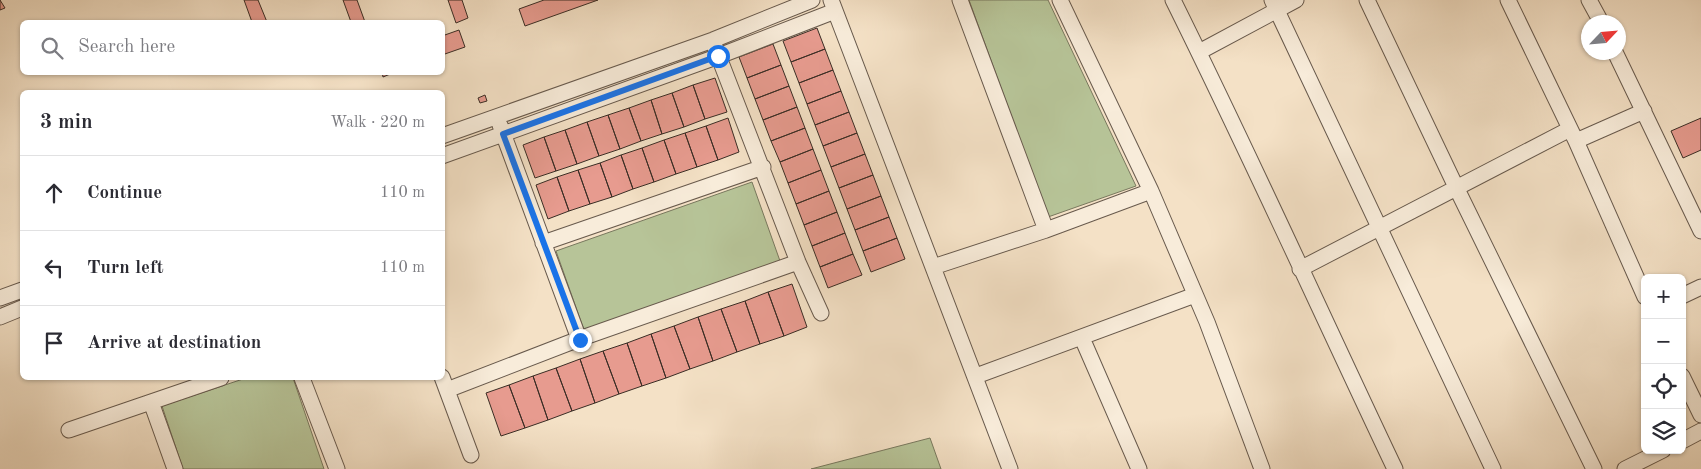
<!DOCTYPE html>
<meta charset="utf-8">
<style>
body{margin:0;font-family:"Old Standard TT",serif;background:#f2f2f3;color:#2b2b33}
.controls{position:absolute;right:15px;bottom:15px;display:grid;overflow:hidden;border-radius:8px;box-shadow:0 1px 4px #0004}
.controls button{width:45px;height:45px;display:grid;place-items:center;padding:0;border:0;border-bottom:1px solid #e1e1e2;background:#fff;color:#2b2b33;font:25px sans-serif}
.compass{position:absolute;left:1581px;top:15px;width:45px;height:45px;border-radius:50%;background:#fff;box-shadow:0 1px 4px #0004;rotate:64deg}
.stop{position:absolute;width:15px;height:15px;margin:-11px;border:4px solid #1a73e8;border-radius:50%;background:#fff}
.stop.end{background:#1a73e8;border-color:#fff;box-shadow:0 1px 5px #0008}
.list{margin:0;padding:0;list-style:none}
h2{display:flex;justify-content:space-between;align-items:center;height:65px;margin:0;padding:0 20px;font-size:21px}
h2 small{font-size:16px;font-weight:400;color:#7c7c81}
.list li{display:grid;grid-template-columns:32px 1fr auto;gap:15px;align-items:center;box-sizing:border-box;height:75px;padding:0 20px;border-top:1px solid #e1e1e2}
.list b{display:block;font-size:19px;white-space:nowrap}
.list em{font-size:16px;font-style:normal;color:#7c7c81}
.icon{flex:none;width:28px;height:28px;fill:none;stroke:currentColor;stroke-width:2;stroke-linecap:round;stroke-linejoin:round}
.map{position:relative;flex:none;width:1701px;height:469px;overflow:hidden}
.search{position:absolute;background:#fff;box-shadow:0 1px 4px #0004;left:20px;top:20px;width:425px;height:55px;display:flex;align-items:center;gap:12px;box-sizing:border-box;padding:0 18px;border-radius:8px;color:#7c7c81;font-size:19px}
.panel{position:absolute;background:#fff;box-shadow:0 1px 4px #0004;left:20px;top:90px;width:425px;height:290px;border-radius:8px}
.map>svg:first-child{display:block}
</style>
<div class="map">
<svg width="1701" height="469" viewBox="0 0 1701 469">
<rect width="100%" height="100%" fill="#f4e1c6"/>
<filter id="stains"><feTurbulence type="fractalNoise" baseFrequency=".004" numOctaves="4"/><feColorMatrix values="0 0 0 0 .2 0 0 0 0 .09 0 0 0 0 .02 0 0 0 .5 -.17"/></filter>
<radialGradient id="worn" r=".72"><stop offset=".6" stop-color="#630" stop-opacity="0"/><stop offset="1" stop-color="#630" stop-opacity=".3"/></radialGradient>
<path fill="#b7c498" stroke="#78785e" d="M969,0H1048L1136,186L1048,217Z
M752,182L780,261L584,330L556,251Z
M246,378H293L324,469H183L162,406Z
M930,438L941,469H811Z"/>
<path fill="#e79b8f" stroke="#3a2d25" d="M0,0L5,8L0,10Z
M244,0H258L267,22H252Z
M343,0H357L365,22H351Z
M448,0H462L468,18L456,23Z
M544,0H598L525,26L519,9Z
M817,28L825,49L791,62L783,41Z
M459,30L465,47L442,55V36Z
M773,44L781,65L747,78L739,57Z
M825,49L833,70L799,83L791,62Z
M781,65L789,86L755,99L747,78Z
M833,70L841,91L807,104L799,83Z
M382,72H395L383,77Z
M715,78L727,112L705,119L693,85Z
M693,85L705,119L684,127L672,93Z
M789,86L797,107L763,120L755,99Z
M841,91L849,112L815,125L807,104Z
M672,93L684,127L662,134L651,100Z
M485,95L487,101L480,103L478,98Z
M651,100L662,134L641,141L629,108Z
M797,107L805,128L771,141L763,120Z
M629,108L641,141L620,149L608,115Z
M849,112L857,133L823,146L815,125Z
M608,115L620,149L599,156L587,122Z
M728,118L739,152L718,160L706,126Z
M1701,118V150L1683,158L1671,131Z
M587,122L599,156L577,164L565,130Z
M706,126L718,160L697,167L685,133Z
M805,128L813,149L780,162L771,141Z
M565,130L577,164L556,171L544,137Z
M685,133L697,167L676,174L664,140Z
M857,133L865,154L831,167L823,146Z
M544,137L556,171L535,178L523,145Z
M664,140L676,174L654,182L642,148Z
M642,148L654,182L633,189L621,155Z
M813,149L821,170L788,183L780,162Z
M865,154L873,175L839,188L831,167Z
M621,155L633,189L612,197L600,163Z
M600,163L612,197L590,204L578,170Z
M578,170L590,204L569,211L557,177Z
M821,170L829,191L796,204L788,183Z
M873,175L881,196L847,209L839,188Z
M557,177L569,211L548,219L536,185Z
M829,191L837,212L804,225L796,204Z
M881,196L889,217L855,230L847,209Z
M837,212L845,233L812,246L804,225Z
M889,217L897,238L863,251L855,230Z
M845,233L853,254L820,267L812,246Z
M897,238L905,259L871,272L863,251Z
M853,254L862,275L828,288L820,267Z
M792,284L807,327L784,336L768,292Z
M768,292L784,336L760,344L745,301Z
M745,301L760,344L737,352L721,309Z
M721,309L737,352L713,361L698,317Z
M698,317L713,361L690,369L674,326Z
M674,326L690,369L666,378L651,334Z
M651,334L666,378L642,386L627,343Z
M627,343L642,386L619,394L603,351Z
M603,351L619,394L595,403L580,359Z
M580,359L595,403L572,411L556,368Z
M556,368L572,411L548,420L533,376Z
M533,376L548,420L525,428L509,385Z
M509,385L525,428L501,436L486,393Z"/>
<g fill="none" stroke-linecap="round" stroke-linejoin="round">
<g stroke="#685a4d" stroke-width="17">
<path id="street" d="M831,0L1010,469
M960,0L1046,230
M1060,0L1151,191L1207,322L1262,469
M1173,0C1250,155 1321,313 1395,469
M1272,0L1493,469
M1367,0L1456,187L1594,469
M1508,0L1576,141L1645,297
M1589,0L1601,22
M715,47L798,262L821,313
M1199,52L1296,0
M1615,52L1701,231
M500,125L579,339
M442,136L713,40L812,0
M1576,141L1644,111
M442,156L719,56L835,11
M543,243L763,167
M933,267L1046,230L1151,191
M1300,269L1570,129
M1682,296L1701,287
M0,298L22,290
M0,317L22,308
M1082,338L1139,469
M976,376L1195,295
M1682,376L1701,415
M442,377L471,455
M302,378L337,469
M447,390L579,339L798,262
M151,402L175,469
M69,430L221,378
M1682,441L1701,431
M1625,469L1663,450"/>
</g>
<use href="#street" stroke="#f8ecda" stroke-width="15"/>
</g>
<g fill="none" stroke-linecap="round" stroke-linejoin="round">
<path stroke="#1a73e8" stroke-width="6" d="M580,340L503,134L718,56"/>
</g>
<rect width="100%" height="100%" filter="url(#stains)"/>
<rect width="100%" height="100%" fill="url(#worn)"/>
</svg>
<div class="controls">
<button>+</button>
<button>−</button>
<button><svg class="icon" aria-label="locate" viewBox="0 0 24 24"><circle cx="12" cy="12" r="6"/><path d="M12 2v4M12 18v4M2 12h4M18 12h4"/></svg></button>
<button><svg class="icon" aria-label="layers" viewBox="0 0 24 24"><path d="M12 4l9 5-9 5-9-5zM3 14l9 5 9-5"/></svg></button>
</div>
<svg class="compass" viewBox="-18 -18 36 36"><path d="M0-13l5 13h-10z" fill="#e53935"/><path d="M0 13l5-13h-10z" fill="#7c7c81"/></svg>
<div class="stop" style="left:718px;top:56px"></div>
<div class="stop end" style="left:580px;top:340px"></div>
<div class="search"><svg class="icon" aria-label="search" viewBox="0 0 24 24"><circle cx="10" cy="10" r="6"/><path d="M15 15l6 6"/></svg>Search here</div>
<section class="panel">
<h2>3 min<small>Walk · 220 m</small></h2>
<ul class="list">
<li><svg class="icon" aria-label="ahead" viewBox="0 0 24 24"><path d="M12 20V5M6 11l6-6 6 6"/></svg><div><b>Continue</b></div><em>110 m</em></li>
<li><svg class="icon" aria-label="left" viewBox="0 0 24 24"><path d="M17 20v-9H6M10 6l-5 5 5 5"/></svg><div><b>Turn left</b></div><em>110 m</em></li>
<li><svg class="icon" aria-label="arrive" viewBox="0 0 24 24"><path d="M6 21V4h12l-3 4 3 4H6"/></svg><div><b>Arrive at destination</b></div></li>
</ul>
</section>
</div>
